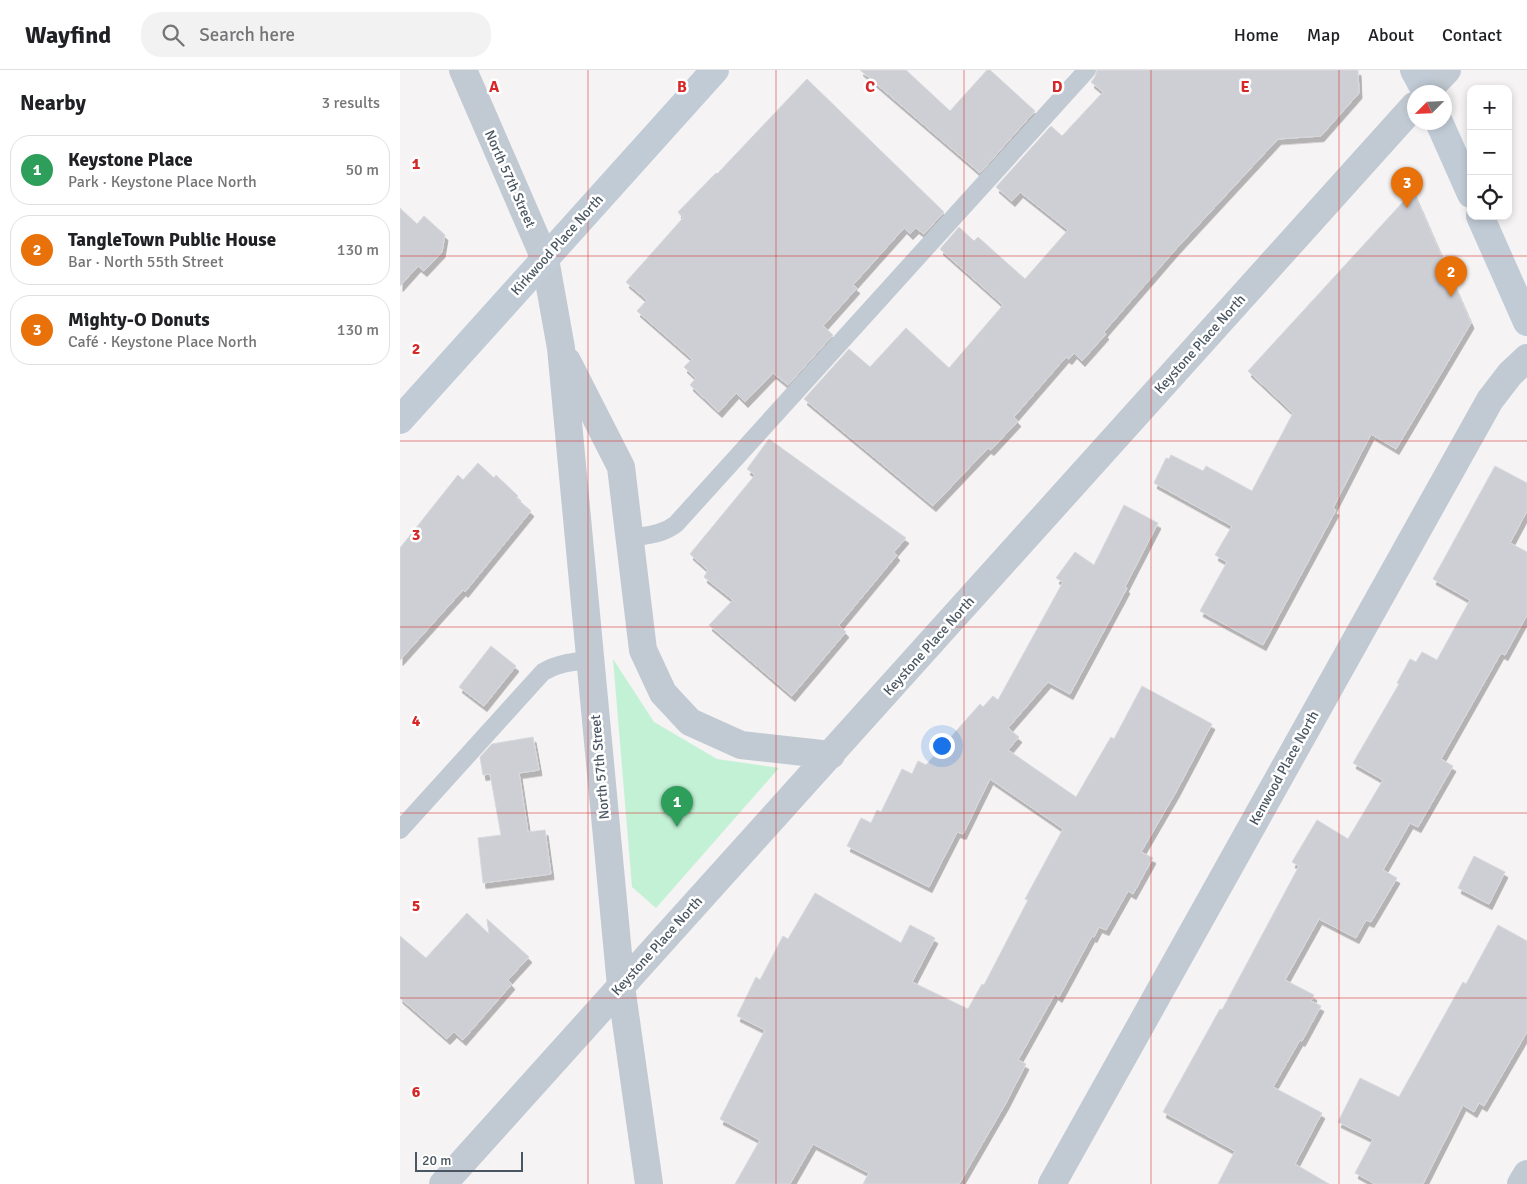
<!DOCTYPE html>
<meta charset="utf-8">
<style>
body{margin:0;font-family:Signika,sans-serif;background:#f2f2f2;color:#202124}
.controls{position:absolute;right:15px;top:15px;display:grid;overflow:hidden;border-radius:10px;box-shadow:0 2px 8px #0003}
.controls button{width:45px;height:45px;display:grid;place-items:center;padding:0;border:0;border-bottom:1px solid #e0e0e0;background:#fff;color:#202124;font:25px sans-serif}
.compass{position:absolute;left:1007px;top:15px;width:45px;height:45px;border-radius:50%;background:#fff;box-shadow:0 2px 8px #0003;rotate:246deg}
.scale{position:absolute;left:15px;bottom:12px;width:108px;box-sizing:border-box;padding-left:5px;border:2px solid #4a5661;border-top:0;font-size:14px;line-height:18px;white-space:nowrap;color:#4a5661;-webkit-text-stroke:4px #fff;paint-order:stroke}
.you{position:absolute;left:541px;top:675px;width:18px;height:18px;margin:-12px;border:4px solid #fff;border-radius:50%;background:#1a73e8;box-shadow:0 0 0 8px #1a73e833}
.badge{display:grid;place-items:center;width:32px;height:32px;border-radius:50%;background:#1a73e8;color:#fff;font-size:16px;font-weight:700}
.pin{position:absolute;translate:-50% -41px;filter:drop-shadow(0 1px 2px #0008)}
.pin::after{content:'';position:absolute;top:26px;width:18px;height:15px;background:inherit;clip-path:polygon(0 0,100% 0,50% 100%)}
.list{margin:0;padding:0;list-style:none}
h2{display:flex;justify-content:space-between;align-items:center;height:65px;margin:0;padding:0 20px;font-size:21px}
h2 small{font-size:16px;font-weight:400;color:#757577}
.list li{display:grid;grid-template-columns:32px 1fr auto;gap:15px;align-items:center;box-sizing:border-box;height:70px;margin:0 10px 10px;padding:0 10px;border:1px solid #e0e0e0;border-radius:20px}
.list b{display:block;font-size:19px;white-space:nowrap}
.list p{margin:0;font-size:16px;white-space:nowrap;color:#757577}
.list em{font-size:16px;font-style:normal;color:#757577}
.icon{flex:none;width:28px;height:28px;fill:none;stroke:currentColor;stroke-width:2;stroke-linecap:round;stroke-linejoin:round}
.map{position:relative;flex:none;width:1127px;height:1114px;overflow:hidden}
header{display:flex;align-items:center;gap:30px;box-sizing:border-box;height:70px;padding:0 25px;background:#fff;border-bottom:1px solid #e0e0e0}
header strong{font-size:24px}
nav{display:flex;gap:28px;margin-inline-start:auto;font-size:18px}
.search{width:350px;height:45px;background:#f2f2f2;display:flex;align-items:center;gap:12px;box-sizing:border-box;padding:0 18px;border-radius:20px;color:#757577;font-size:19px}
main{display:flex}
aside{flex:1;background:#fff}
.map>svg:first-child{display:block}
</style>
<header>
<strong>Wayfind</strong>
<div class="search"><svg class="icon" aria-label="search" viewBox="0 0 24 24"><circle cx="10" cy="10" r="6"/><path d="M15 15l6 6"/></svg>Search here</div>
<nav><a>Home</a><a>Map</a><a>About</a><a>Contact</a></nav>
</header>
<main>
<aside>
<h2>Nearby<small>3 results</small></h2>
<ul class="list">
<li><span class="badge" style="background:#2e9e5b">1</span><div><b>Keystone Place</b><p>Park · Keystone Place North</p></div><em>50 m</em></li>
<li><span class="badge" style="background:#e8710a">2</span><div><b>TangleTown Public House</b><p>Bar · North 55th Street</p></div><em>130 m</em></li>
<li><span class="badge" style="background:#e8710a">3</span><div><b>Mighty-O Donuts</b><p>Café · Keystone Place North</p></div><em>130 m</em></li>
</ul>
</aside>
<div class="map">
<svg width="1127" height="1114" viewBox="0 0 1127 1114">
<defs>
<filter id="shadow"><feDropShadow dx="3" dy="5.5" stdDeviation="0" flood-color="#0004"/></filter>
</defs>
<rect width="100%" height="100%" fill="#f5f3f3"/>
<path fill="#c3f1d5" d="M213,589L254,652L317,689L379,698L256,838L232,817Z"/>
<path fill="#cdcfd5" stroke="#d7d9de" filter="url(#shadow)" d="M460,0H506L550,41L587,0H590L635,41L580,103Z
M697,0H958L959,23L921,66L878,69L776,179L704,262L706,264L682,291L674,283L669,289L666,287L614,347L618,351L591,380L588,378L533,436L404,329L449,279L470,297L506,258L549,298L603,235L540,179L559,157L574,171L578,167L625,209L668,160L620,122L612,131L596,117L651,56L662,66L703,22L691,12L695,7Z
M407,9L544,142L524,164L516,158L510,164L504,158L453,215L457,218L423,256L433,265L388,315L373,303L345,332L336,323L319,342L290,315L296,308L284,297L292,289L237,241L247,230L226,212L283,148L278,142L316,103L317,104Z
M1013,121L1071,253L996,379L971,364L933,438L936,440L863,575L800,541L827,492L815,485L832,456L754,413L766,388L769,389L771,385L803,401L806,396L852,421L893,343L848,301Z
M0,138L17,154L24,146L45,165L42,182L24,201L18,196L0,216Z
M369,369L506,468L494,482L497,485L439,555L446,562L392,626L309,555L333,530L304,507L308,500L290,484L355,405L347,399Z
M78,393L94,408L96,405L118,426L116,428L131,441L65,522L63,520L0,590V478L58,405L63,410Z
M1095,396L1127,413V441L1110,473L1127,482V545L1105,585L1101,583L1041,689L1053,696L1018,757L1010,753L983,800L997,808L971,852L966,850L956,868L919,849L885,910L914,925L911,931L921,936L902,971L900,970L873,1017L922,1043L895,1094L929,1114H818L835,1081L763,1042L820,939L822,940L899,796L892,792L917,750L948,769L983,710L953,693L999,614L997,613L1010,589L1016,592L1022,582L1037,590L1070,530L1033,509Z
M724,435L758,453L725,517L727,518L670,624L648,612L608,658L619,667L608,680L676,727L711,667L714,669L742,616L812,654L776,722L741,782L753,788L733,824L728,821L706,860L699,857L694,867L692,866L659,927L655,924L618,990L626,994L606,1033L559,1114H463L469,1103L413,1074L390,1114H335L360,1070L320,1049L365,960L337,946L356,907L360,910L383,866L388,869L415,823L501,873L510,855L535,868L512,912L568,939L582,914L584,915L628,830L625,829L663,759L590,709L563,764L557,762L529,817L447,776L461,748L471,753L477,740L481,742L502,699L512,704L518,691L526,695L580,634L583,637L593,626L598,630L663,512L656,508L675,482L694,495Z
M91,576L116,596L84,636L59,617Z
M133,667L139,700L119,703L128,762L145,760L151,804L83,813L78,768L101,765L90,704L83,705L80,687L92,674Z
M1074,786L1105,802L1089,834L1058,818Z
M67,843L89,864L87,849L129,887L108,910L112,914L63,970L54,962L47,969L0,928V866L26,888Z
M1098,855L1127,871V962L1084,1036L1079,1033L1074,1042L1063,1035L1023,1114H975L955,1103L973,1069L938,1052L960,1008L999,1027L1063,912L1066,914Z"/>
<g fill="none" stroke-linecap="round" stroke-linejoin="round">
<path stroke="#c1cad2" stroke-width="18" d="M229,468C247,465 262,465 276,454L687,0
M0,760L143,602C158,593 173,592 190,590"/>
<path stroke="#c1cad2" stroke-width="28" d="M63,0L145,189L161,278L221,916L249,1114
M1026,22L1047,0
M167,291L221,397L243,580L263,623L290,652L341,675L431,685
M43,1114L1014,36
M652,1114L1090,330L1110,304L1127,288
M1121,1114L1127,1104"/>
<path stroke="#c1cbd6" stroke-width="28" d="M1014,0L1026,22
M1039,52L1071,124
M1080,146L1127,252
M0,350L315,0"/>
</g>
<path fill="none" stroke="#d62828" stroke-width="1" stroke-opacity="0.55" d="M188,0V1114M376,0V1114M564,0V1114M751,0V1114M939,0V1114M0,186H1127M0,371H1127M0,557H1127M0,743H1127M0,928H1127"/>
<g text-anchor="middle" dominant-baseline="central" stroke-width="5" stroke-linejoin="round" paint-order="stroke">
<g font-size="14" fill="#4a5661" stroke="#fff">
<text transform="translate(110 109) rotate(66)">North 57th Street</text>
<text transform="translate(157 175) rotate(-48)">Kirkwood Place North</text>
<text transform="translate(800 274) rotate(-48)">Keystone Place North</text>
<text transform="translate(529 576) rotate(-48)">Keystone Place North</text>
<text transform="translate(200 697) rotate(-95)">North 57th Street</text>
<text transform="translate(884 698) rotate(-61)">Kenwood Place North</text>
<text transform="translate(257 876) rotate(-48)">Keystone Place North</text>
</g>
</g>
<g font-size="16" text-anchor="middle" font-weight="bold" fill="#d62828" stroke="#fff" stroke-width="5" stroke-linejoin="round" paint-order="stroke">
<text x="94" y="22">A</text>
<text x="282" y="22">B</text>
<text x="470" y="22">C</text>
<text x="657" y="22">D</text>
<text x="845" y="22">E</text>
<text x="16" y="99">1</text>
<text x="16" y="284">2</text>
<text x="16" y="470">3</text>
<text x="16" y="656">4</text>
<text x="16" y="841">5</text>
<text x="16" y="1027">6</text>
</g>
</svg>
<div class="controls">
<button>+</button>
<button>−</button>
<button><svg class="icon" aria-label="locate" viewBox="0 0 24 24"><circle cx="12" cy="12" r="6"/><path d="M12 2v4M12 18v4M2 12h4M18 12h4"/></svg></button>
</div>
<svg class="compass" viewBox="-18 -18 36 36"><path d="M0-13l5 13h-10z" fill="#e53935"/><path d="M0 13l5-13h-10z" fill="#757577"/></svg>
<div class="scale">20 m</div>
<div class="you"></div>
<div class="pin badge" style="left:277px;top:757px;background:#2e9e5b">1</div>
<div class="pin badge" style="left:1051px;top:227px;background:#e8710a">2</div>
<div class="pin badge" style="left:1007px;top:138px;background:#e8710a">3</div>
</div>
</main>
